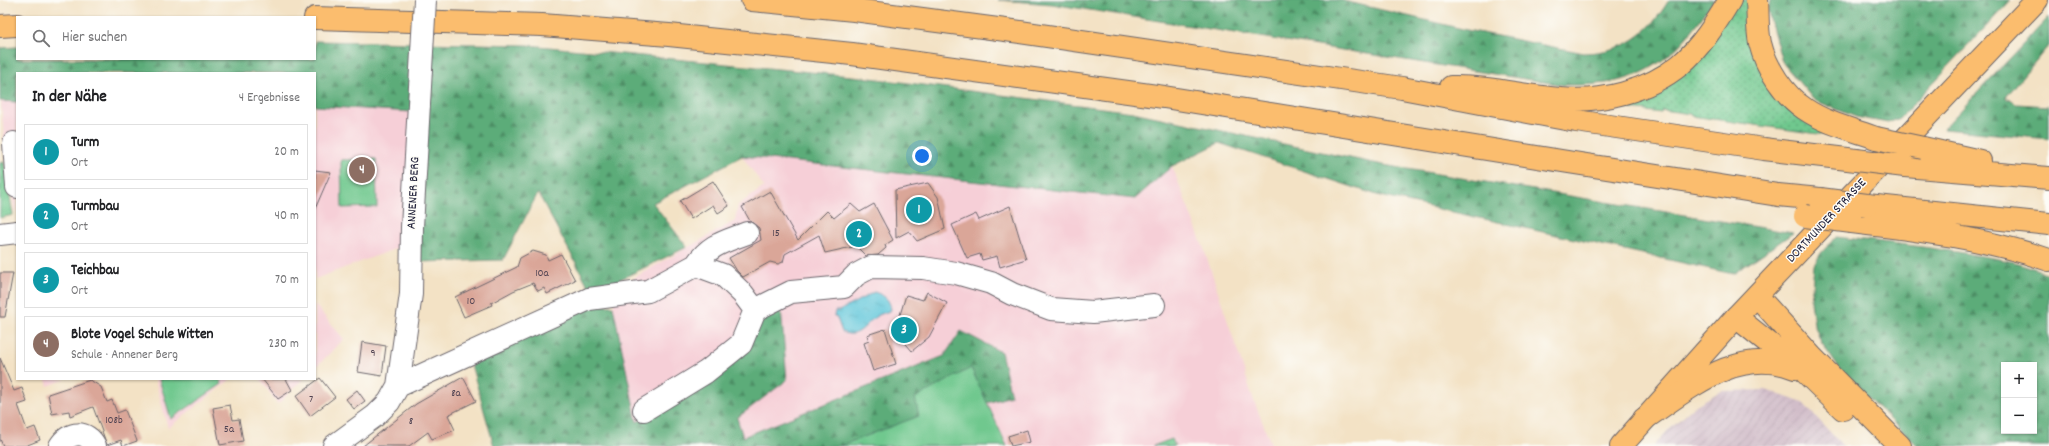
<!DOCTYPE html>
<html lang="de">
<meta charset="utf-8">
<style>
body{margin:0;font-family:Dekko,sans-serif;background:#f2f2f2;color:#202124}
.controls{position:absolute;right:12px;bottom:12px;display:grid;overflow:hidden;border-radius:0px;box-shadow:0 1px 3px #0004}
.controls button{width:36px;height:36px;display:grid;place-items:center;padding:0;border:0;border-bottom:1px solid #e0e0e0;background:#fff;color:#202124;font:20px sans-serif}
.you{position:absolute;left:922px;top:156px;width:14px;height:14px;margin:-10px;border:3px solid #fff;border-radius:50%;background:#1a73e8;box-shadow:0 0 0 6px #1a73e833}
.badge{display:grid;place-items:center;width:26px;height:26px;border-radius:50%;background:#c8321e;color:#fff;font-size:13px;font-weight:700}
.pin{position:absolute;translate:-50% -50%;border:2px solid #fff;box-shadow:0 1px 4px #0006}
.list{margin:0;padding:0;list-style:none}
h2{display:flex;justify-content:space-between;align-items:center;height:52px;margin:0;padding:0 16px;font-size:17px}
h2 small{font-size:13px;font-weight:400;color:#757577}
.list li{display:grid;grid-template-columns:26px 1fr auto;gap:12px;align-items:center;box-sizing:border-box;height:56px;margin:0 8px 8px;padding:0 8px;border:1px solid #e0e0e0;border-radius:0px}
.list b{display:block;font-size:15px;white-space:nowrap}
.list p{margin:0;font-size:13px;white-space:nowrap;color:#757577}
.list em{font-size:13px;font-style:normal;color:#757577}
.icon{flex:none;width:22px;height:22px;fill:none;stroke:currentColor;stroke-width:2;stroke-linecap:round;stroke-linejoin:round}
.map{position:relative;flex:none;width:2049px;height:446px;overflow:hidden}
.search{position:absolute;background:#fff;box-shadow:0 1px 3px #0004;left:16px;top:16px;width:300px;height:44px;display:flex;align-items:center;gap:10px;box-sizing:border-box;padding:0 14px;border-radius:0px;color:#757577;font-size:15px}
.panel{position:absolute;background:#fff;box-shadow:0 1px 3px #0004;left:16px;top:72px;width:300px;height:308px;border-radius:0px}
.map>svg:first-child{display:block}
</style>
<div class="map">
<svg width="2049" height="446" viewBox="0 0 2049 446">
<defs>
<pattern id="industrial-furrows" width="10" height="10" patternUnits="userSpaceOnUse"><rect width="10" height="10" fill="#d1bdc9"/><path d="M-1 1l2-2M0 10L10 0M9 11l2-2" fill="none" stroke="#b3a2ae"/></pattern>
<pattern id="grass-dots" width="8" height="8" patternUnits="userSpaceOnUse"><rect width="8" height="8" fill="#70c88e"/><path d="M2 2h.1M6 6h.1" fill="none" stroke="#5ca275" stroke-width="1.8" stroke-linecap="round"/></pattern>
<pattern id="forest-firs" width="22" height="20" patternUnits="userSpaceOnUse"><rect width="22" height="20" fill="#5cac79"/><path d="M5 1l3.5 6h-7zM16 11l3.5 6h-7z" fill="#4c8c64"/></pattern>
<pattern id="water-ripples" width="26" height="14" patternUnits="userSpaceOnUse"><rect width="26" height="14" fill="#5ec6da"/><path d="M2 4q2-2 4 0t4 0M15 11q2-2 4 0t4 0" fill="none" stroke="#51aabc"/></pattern>
</defs>
<rect width="100%" height="100%" fill="#fdfcf7"/>
<filter id="ink" filterUnits="userSpaceOnUse"><feTurbulence type="fractalNoise" baseFrequency=".025" numOctaves="2"/><feDisplacementMap in="SourceGraphic" scale="8" xChannelSelector="R" yChannelSelector="G"/><feConvolveMatrix kernelMatrix="1 2 1 2 8 2 1 2 1" color-interpolation-filters="sRGB"/></filter>
<filter id="wash" filterUnits="userSpaceOnUse"><feTurbulence type="fractalNoise" baseFrequency=".012" numOctaves="4" result="noise"/><feDisplacementMap in="SourceGraphic" scale="16" xChannelSelector="R" yChannelSelector="G"/><feGaussianBlur stdDeviation="0.9" result="paint"/><feColorMatrix in="noise" values="0 0 0 0 0 0 0 0 0 0 0 0 0 0 0 0 0 1.4 0 .05"/><feComposite in="paint" operator="in"/></filter>
<g filter="url(#wash)">
<rect width="100%" height="100%" fill="#f3e2c5"/>
<path fill="#f6cfd7" d="M1,101L17,102V211L15,212L6,163Z
M315,106L412,112L405,245L315,279Z
M742,156L1135,199L1172,166L1204,249L1254,401L1272,446H1175L1172,439L1153,446H1007L987,403L1011,396L944,356L743,437L737,418L787,380H713L637,422L613,306L618,295L635,277L735,221L738,205L764,187Z
M315,305L344,339L315,368Z
M46,379H66L48,386Z
M155,379H231L168,428Z
M260,379H303L278,404Z"/>
<path fill="url(#industrial-furrows)" d="M1766,390L1803,403L1843,446H1654L1670,428L1696,405L1721,391Z"/>
<path fill="url(#grass-dots)" stroke="#497564" d="M1737,0H1750L1755,48L1839,137L1692,116L1691,114L1662,110L1661,113L1609,106L1625,99Z"/>
<path fill="url(#forest-firs)" stroke="#3f675a" fill-rule="evenodd" d="M998,0H1340L1467,30L1584,53C1625,52 1648,35 1669,0H1714C1685,43 1660,75 1606,83C1592,85 1577,85 1563,85L1052,4Z
M1770,0H2011L1900,118L1888,123L1856,117L1814,100L1782,62L1768,12Z
M2049,17V45L2006,97L2016,104L2049,106V139L1943,129Z
M315,41L528,45L862,77L1133,112L1383,165L1793,233L1733,274L1380,196L1219,143L1172,166L1135,199L742,156L653,203L687,247L592,293L538,193L503,260L416,262L412,112L315,106V73H17V102L0,101V48L17,47V59H315Z
M1836,237C1883,242 1929,247 1975,255C2000,259 2027,263 2049,275V446H1918L1843,374L1821,342L1814,324L1811,301L1814,265L1821,253ZM2004,365H2034V431H2004Z
M591,305L613,306L637,422L713,380L760,314L781,308L787,380L737,418L743,437L944,356L961,331L1001,352L1011,396L987,403L971,368L920,416L840,446H494L470,361Z"/>
<path fill="#70c88e" stroke="#497564" d="M376,159L377,207L342,208L341,160Z
M4,162L13,215L0,218V163Z
M971,368L1007,446H840L919,416L915,398Z
M159,379H220L222,384L171,419Z
M1172,439L1175,446H1153Z"/>
<path fill="url(#water-ripples)" stroke="#40748a" d="M874,292C884,295 890,299 891,310C886,313 878,314 874,318C863,327 858,339 842,332L837,318L834,316L835,311H839Z"/>
<g id="blocks">
<path fill="#daa698" d="M315,170L331,172L315,209Z
M713,181L729,206L718,213L713,205L691,219L680,201Z
M928,183L938,197L945,229L917,241L909,231L896,238L895,190Z
M770,191L798,240L827,211L834,218L851,204L860,212L874,204L893,240L885,245L886,248L878,255L866,256L856,246L825,253L819,235L785,254L783,262L778,264L770,262L743,277L737,271L729,258L761,240L759,228L750,221L742,207Z
M1010,206L1026,259L1000,267L997,256L982,260L980,254L967,258L952,225L976,214L979,220Z
M533,251L546,255L548,260L561,254L575,280L547,294L544,288L538,291L533,283L513,291L491,303L492,305L464,317L455,297L517,267L520,258Z
M0,273H13L5,317H0Z
M927,292L947,303L929,337L912,351L891,326L900,315L906,295L923,300Z
M885,329L896,364L873,371L864,343L869,341L867,335Z
M362,342L386,346L382,376L358,372Z
M0,358L14,391L22,388L27,402L18,405L27,430L35,427L40,440L25,446H3L0,439Z
M463,377L476,401L448,415L455,430L432,439L428,432L409,446H363L416,404Z
M320,378L335,397L310,416L296,396Z
M262,379H286L292,390L278,399Z
M90,380L101,387L107,402L112,400L117,413L125,410L137,441L123,446L121,440L107,445L93,407L70,416L69,411L52,414L48,394Z
M357,390L365,401L354,409L346,399Z
M230,405L233,420L239,419L243,441L220,445L213,408Z
M1027,430L1030,442L1011,446L1008,436Z"/>
</g>
</g>
<g filter="url(#ink)">
<use href="#blocks" fill-opacity="0" stroke="#6b656b" stroke-width="1"/>
<g fill="none" stroke-linecap="round" stroke-linejoin="round">
<g stroke="#6b656b" stroke-width="24">
<path id="minor" d="M14,143L17,187
M0,234L17,232
M696,265C710,244 724,242 747,233
M398,386L589,299L648,291L696,265L723,275L743,294L755,310L791,292L844,287L856,275L871,267L923,268L956,273L991,283L1012,294L1051,309L1093,312L1154,305
M644,410L706,372L741,344L755,310
M60,446C69,431 87,430 95,446
M334,446L375,416L389,402L398,386L411,294L412,227L419,104"/>
</g>
<g stroke="#6b656b" stroke-width="24">
<path id="major" d="M1621,446L1736,317L2037,0"/>
</g>
<g stroke="#6b656b" stroke-width="24">
<path id="highway" d="M752,0L854,10L1013,31L1402,88L1576,121L1764,149L1856,160
M1757,0C1758,14 1757,29 1760,43C1766,68 1784,95 1805,109C1825,123 1854,130 1876,138
M315,18L542,25L669,35L852,54L1164,97L1568,162L1778,195L1820,199
M0,26L17,25
M1451,87C1488,86 1523,96 1560,99C1601,103 1648,91 1680,65C1701,47 1716,23 1730,0
M1923,148L1980,161
M1905,166L2049,178
M1867,205L2049,224
M1852,222C1919,230 1985,238 2049,260
M1757,296L1813,358L1900,446
M1736,317L1805,372L1843,409
M1644,419C1689,389 1738,345 1795,368"/>
</g>
<use href="#minor" stroke="#fff" stroke-width="22"/>
<use href="#major" stroke="#fbbd6e" stroke-width="22"/>
<use href="#highway" stroke="#fbbd6e" stroke-width="22"/>
<g stroke="#6b656b" stroke-width="24" stroke-linecap="butt">
<path id="minor-bridge" d="M419,104L425,0"/>
</g>
<g stroke="#6b656b" stroke-width="24" stroke-linecap="butt">
<path id="highway-bridge" d="M1876,138L1923,148
M1856,160L1905,166
M1820,199L1867,205
M1805,216L1852,222"/>
</g>
<use href="#minor-bridge" stroke="#fff" stroke-width="22"/>
<use href="#highway-bridge" stroke="#fbbd6e" stroke-width="22"/>
</g>
</g>
<g text-anchor="middle" dominant-baseline="central" stroke-width="3" stroke-linejoin="round" paint-order="stroke">
<g font-size="11" fill="#504352">
<text x="776" y="234">15</text>
<text x="542" y="274">10a</text>
<text x="471" y="302">10</text>
<text x="373" y="354">9</text>
<text x="456" y="394">8a</text>
<text x="311" y="400">7</text>
<text x="114" y="421">108b</text>
<text x="411" y="422">8</text>
<text x="229" y="430">5a</text>
</g>
<g font-size="13" fill="#22223b" stroke="#fdfcf7">
<text transform="translate(414 193) rotate(-87)">ANNENER BERG</text>
<text transform="translate(1827 221) rotate(-47)">DORTMUNDER STRASSE</text>
</g>
</g>
</svg>
<div class="controls">
<button>+</button>
<button>−</button>
</div>
<div class="you"></div>
<div class="pin badge" style="left:919px;top:210px;background:#0f9aa8">1</div>
<div class="pin badge" style="left:859px;top:234px;background:#0f9aa8">2</div>
<div class="pin badge" style="left:904px;top:330px;background:#0f9aa8">3</div>
<div class="pin badge" style="left:362px;top:170px;background:#8d6e63">4</div>
<div class="search"><svg class="icon" aria-label="search" viewBox="0 0 24 24"><circle cx="10" cy="10" r="6"/><path d="M15 15l6 6"/></svg>Hier suchen</div>
<section class="panel">
<h2>In der Nähe<small>4 Ergebnisse</small></h2>
<ul class="list">
<li><span class="badge" style="background:#0f9aa8">1</span><div><b>Turm</b><p>Ort</p></div><em>20 m</em></li>
<li><span class="badge" style="background:#0f9aa8">2</span><div><b>Turmbau</b><p>Ort</p></div><em>40 m</em></li>
<li><span class="badge" style="background:#0f9aa8">3</span><div><b>Teichbau</b><p>Ort</p></div><em>70 m</em></li>
<li><span class="badge" style="background:#8d6e63">4</span><div><b>Blote Vogel Schule Witten</b><p>Schule · Annener Berg</p></div><em>230 m</em></li>
</ul>
</section>
</div>
